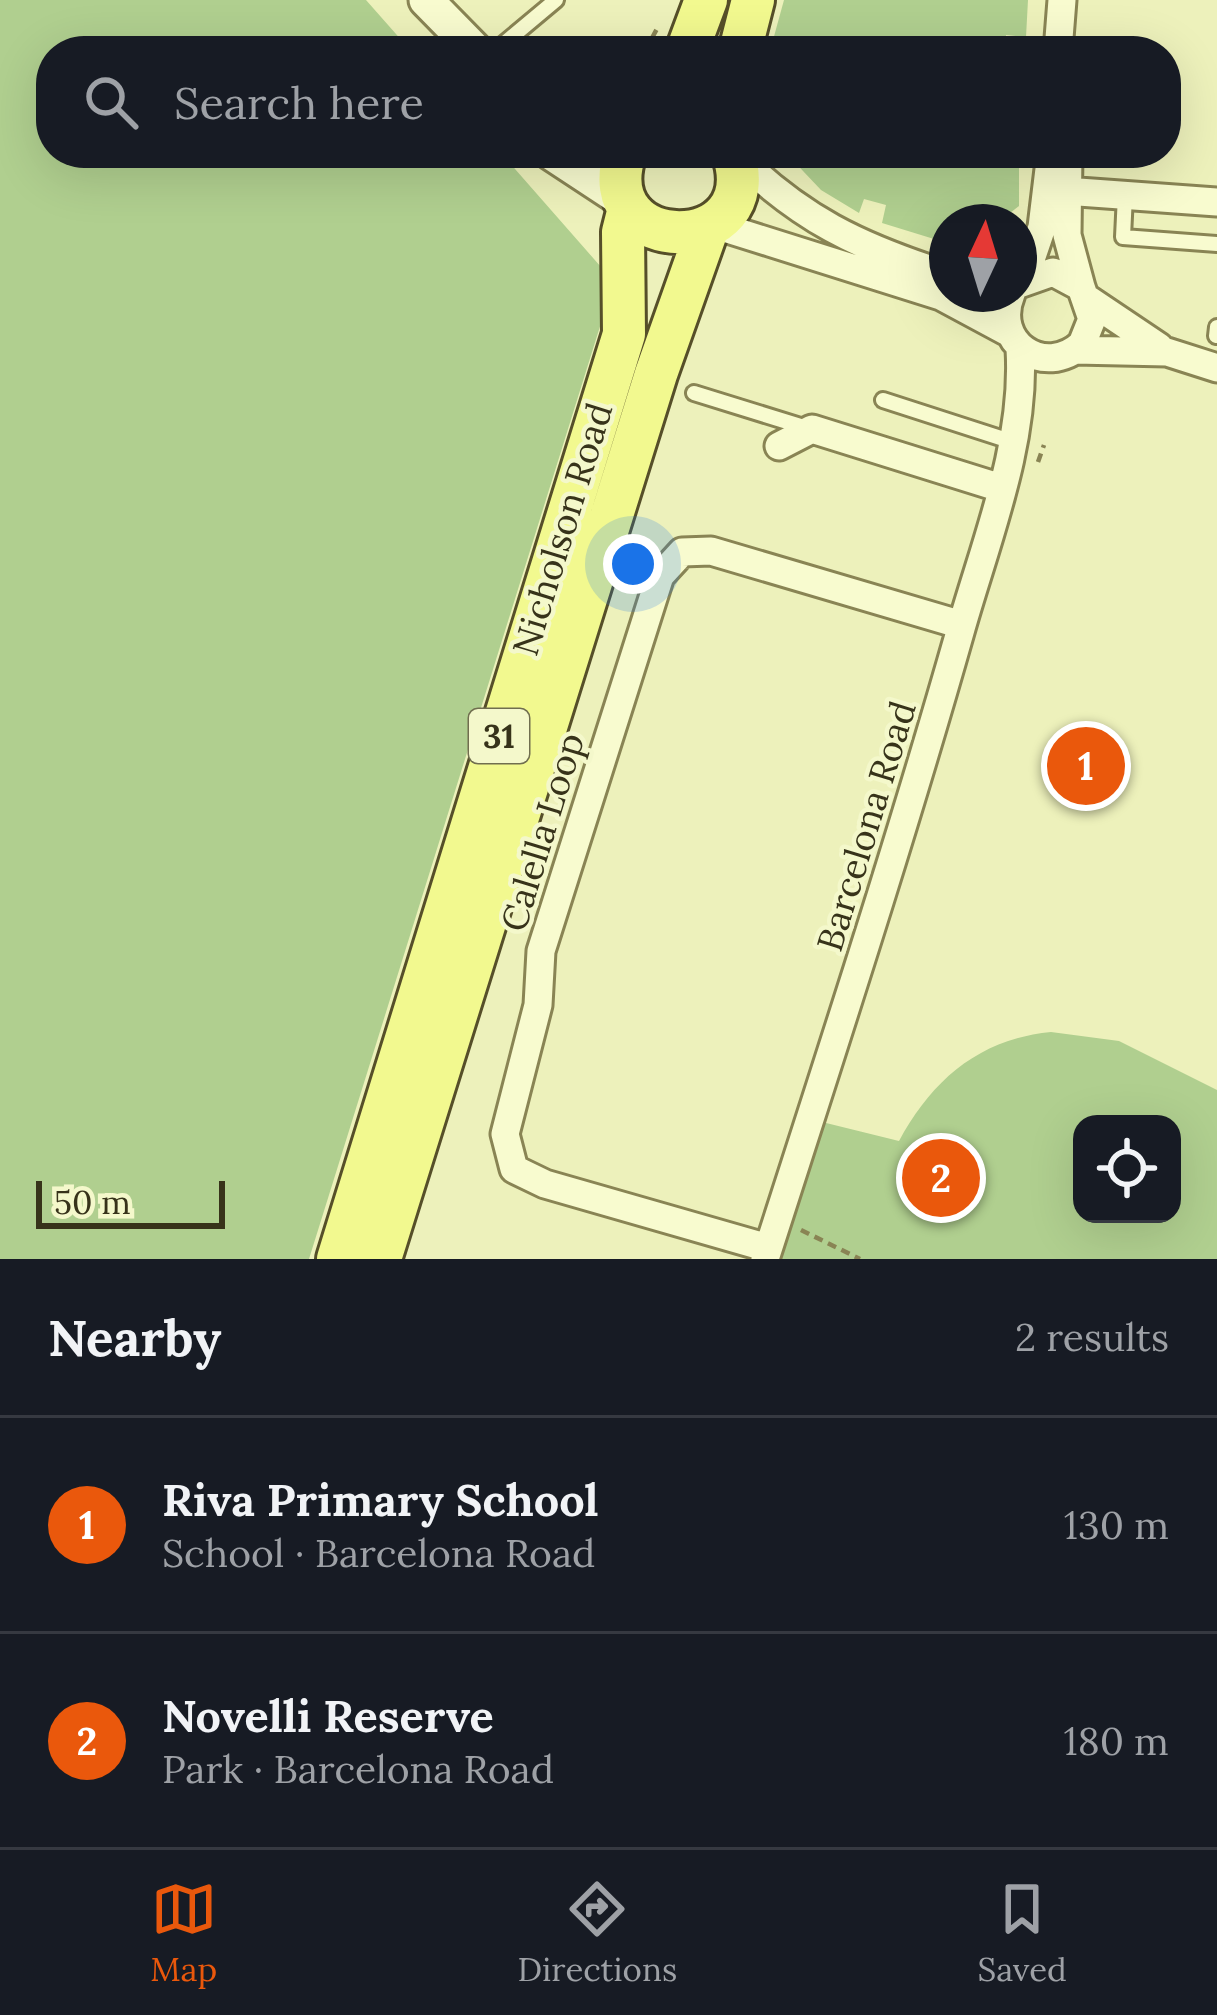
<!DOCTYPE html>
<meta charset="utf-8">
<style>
body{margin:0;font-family:Lora,serif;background:#20242c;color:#f1f3f6}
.controls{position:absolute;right:36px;bottom:36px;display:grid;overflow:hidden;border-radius:24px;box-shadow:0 12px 48px #0002}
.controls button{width:108px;height:108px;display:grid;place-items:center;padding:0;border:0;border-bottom:3px solid #363941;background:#171b24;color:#f1f3f6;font:60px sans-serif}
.compass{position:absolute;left:929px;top:204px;width:108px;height:108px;border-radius:50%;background:#171b24;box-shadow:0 12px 48px #0002;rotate:4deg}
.scale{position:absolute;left:36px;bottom:30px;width:189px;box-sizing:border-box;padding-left:12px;border:6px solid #37331a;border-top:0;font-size:33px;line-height:42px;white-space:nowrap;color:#37331a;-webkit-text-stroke:9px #f4f8cb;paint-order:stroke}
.you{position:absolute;left:633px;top:564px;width:42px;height:42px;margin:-30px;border:9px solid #fff;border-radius:50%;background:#1a73e8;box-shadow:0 0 0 18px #1a73e833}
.badge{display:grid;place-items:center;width:78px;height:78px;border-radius:50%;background:#ea580c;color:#fff;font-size:39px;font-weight:700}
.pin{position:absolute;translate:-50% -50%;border:6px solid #fff;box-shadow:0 3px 12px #0006}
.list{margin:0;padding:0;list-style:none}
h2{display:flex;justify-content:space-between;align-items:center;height:156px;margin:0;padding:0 48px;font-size:51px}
h2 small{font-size:39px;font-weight:400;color:#9ea1a6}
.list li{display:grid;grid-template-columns:78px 1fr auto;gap:36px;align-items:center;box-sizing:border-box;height:216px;padding:0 48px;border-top:3px solid #363941}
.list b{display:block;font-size:45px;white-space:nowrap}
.list p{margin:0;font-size:39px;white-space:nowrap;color:#9ea1a6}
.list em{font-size:39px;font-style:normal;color:#9ea1a6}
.icon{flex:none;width:66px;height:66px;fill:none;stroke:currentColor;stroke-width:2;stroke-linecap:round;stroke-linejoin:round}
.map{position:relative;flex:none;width:1217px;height:1259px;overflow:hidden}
.search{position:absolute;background:#171b24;box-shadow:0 12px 48px #0002;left:36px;right:36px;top:36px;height:132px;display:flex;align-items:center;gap:30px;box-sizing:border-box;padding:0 42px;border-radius:48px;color:#9ea1a6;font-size:45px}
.sheet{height:588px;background:#171b24}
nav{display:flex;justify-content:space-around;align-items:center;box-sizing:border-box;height:168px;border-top:3px solid #363941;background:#171b24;font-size:33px;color:#9ea1a6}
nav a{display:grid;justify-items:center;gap:6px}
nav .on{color:#ea580c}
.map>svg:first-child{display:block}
</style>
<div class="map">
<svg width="1217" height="1259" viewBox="0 0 1217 1259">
<rect width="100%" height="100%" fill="#edf1bb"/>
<path fill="#b0cf8f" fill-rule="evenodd" d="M0,0H366L411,51H51V153H501L601,267L607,304L309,1259H0Z
M784,0H1028L1026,37L1006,35L1005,51H770Z
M786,153H1019V206L1010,213L983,212L980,222H947V243L882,223L886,205L864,199L859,213L821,190Z
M1051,1032L1119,1041L1217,1090V1259H777L818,1121L899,1141C932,1080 979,1039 1051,1032ZM1082,1124H1172V1214H1082Z"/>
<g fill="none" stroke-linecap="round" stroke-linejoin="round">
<g stroke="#898454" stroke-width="20">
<path id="service" d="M495,51L556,0
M1125,195L1123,237L1217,244
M1216,336L1217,327
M694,393L807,428
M883,400L1013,442"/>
</g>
<g stroke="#898454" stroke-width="33">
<path id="minor" d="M1058,51L1062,0
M734,153C800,219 859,247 947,275
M1068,153L1067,235L1081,287
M1065,191L1217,202
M712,224L941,296L1008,332
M1024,280L1042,227L1049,169
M1011,294C991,342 1044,379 1082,344L1092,319L1081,287L1053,272L1019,284
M1089,300L1159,347
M1075,350L1167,352L1217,368
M779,446L812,429L1001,488
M768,1248L545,1184L514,1169L505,1134L538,1005L541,951L660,576L682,552L711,551L962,625
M765,1259C832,1050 900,843 960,632C986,540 1026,444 1020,349"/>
</g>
<g stroke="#898454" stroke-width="39">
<path id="tertiary" d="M426,0L476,51
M551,153L627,203"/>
</g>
<g stroke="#564f29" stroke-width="48">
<path id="primary" d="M687,51L706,0
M740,51L753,0
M625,153C590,259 769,258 733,153
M338,1259L624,334L623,232L629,208
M380,1259L656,374L708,227"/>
</g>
<path stroke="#898454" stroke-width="4.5" stroke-dasharray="9 6" stroke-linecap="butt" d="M645,51L659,25
M988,222L1017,217
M1038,462L1044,445
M801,1230L860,1259"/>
<use href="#service" stroke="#f8fbcf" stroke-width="14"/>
<use href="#minor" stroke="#f8fbcf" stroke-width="27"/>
<use href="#tertiary" stroke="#f8fbcf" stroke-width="33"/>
<use href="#primary" stroke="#f2f98f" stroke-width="42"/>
</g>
<g text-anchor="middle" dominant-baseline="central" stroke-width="9" stroke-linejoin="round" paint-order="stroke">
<rect fill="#f4f8cb" stroke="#706e4f" stroke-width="3" x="469" y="709" width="60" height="54" rx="9"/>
<g font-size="33" font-weight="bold" fill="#37331a">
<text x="499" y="736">31</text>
</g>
<g font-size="36" fill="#37331a" stroke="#f4f8cb">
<text transform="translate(562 529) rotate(-73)">Nicholson Road</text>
<text transform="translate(866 826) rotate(-73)">Barcelona Road</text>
<text transform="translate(542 832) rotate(-73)">Calella Loop</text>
</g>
</g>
</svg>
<div class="controls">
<button><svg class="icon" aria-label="locate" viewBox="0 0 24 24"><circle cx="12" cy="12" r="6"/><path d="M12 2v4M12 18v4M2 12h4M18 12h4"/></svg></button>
</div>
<svg class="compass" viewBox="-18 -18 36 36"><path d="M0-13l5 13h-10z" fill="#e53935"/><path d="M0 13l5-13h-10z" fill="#9ea1a6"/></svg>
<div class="scale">50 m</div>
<div class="you"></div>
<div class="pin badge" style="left:1086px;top:766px">1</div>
<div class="pin badge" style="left:941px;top:1178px">2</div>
<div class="search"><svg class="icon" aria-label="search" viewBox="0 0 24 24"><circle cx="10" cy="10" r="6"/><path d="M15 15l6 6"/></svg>Search here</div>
</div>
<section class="sheet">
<h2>Nearby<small>2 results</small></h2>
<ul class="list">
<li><span class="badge">1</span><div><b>Riva Primary School</b><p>School · Barcelona Road</p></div><em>130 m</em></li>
<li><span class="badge">2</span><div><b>Novelli Reserve</b><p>Park · Barcelona Road</p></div><em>180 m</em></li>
</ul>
</section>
<nav>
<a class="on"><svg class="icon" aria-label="map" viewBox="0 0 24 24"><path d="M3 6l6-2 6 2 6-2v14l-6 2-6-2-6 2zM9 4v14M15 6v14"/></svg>Map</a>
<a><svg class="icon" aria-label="directions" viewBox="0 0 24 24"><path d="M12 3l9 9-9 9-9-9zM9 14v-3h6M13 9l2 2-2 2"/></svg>Directions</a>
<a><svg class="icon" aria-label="saved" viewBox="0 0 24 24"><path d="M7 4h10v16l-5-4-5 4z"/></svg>Saved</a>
</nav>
